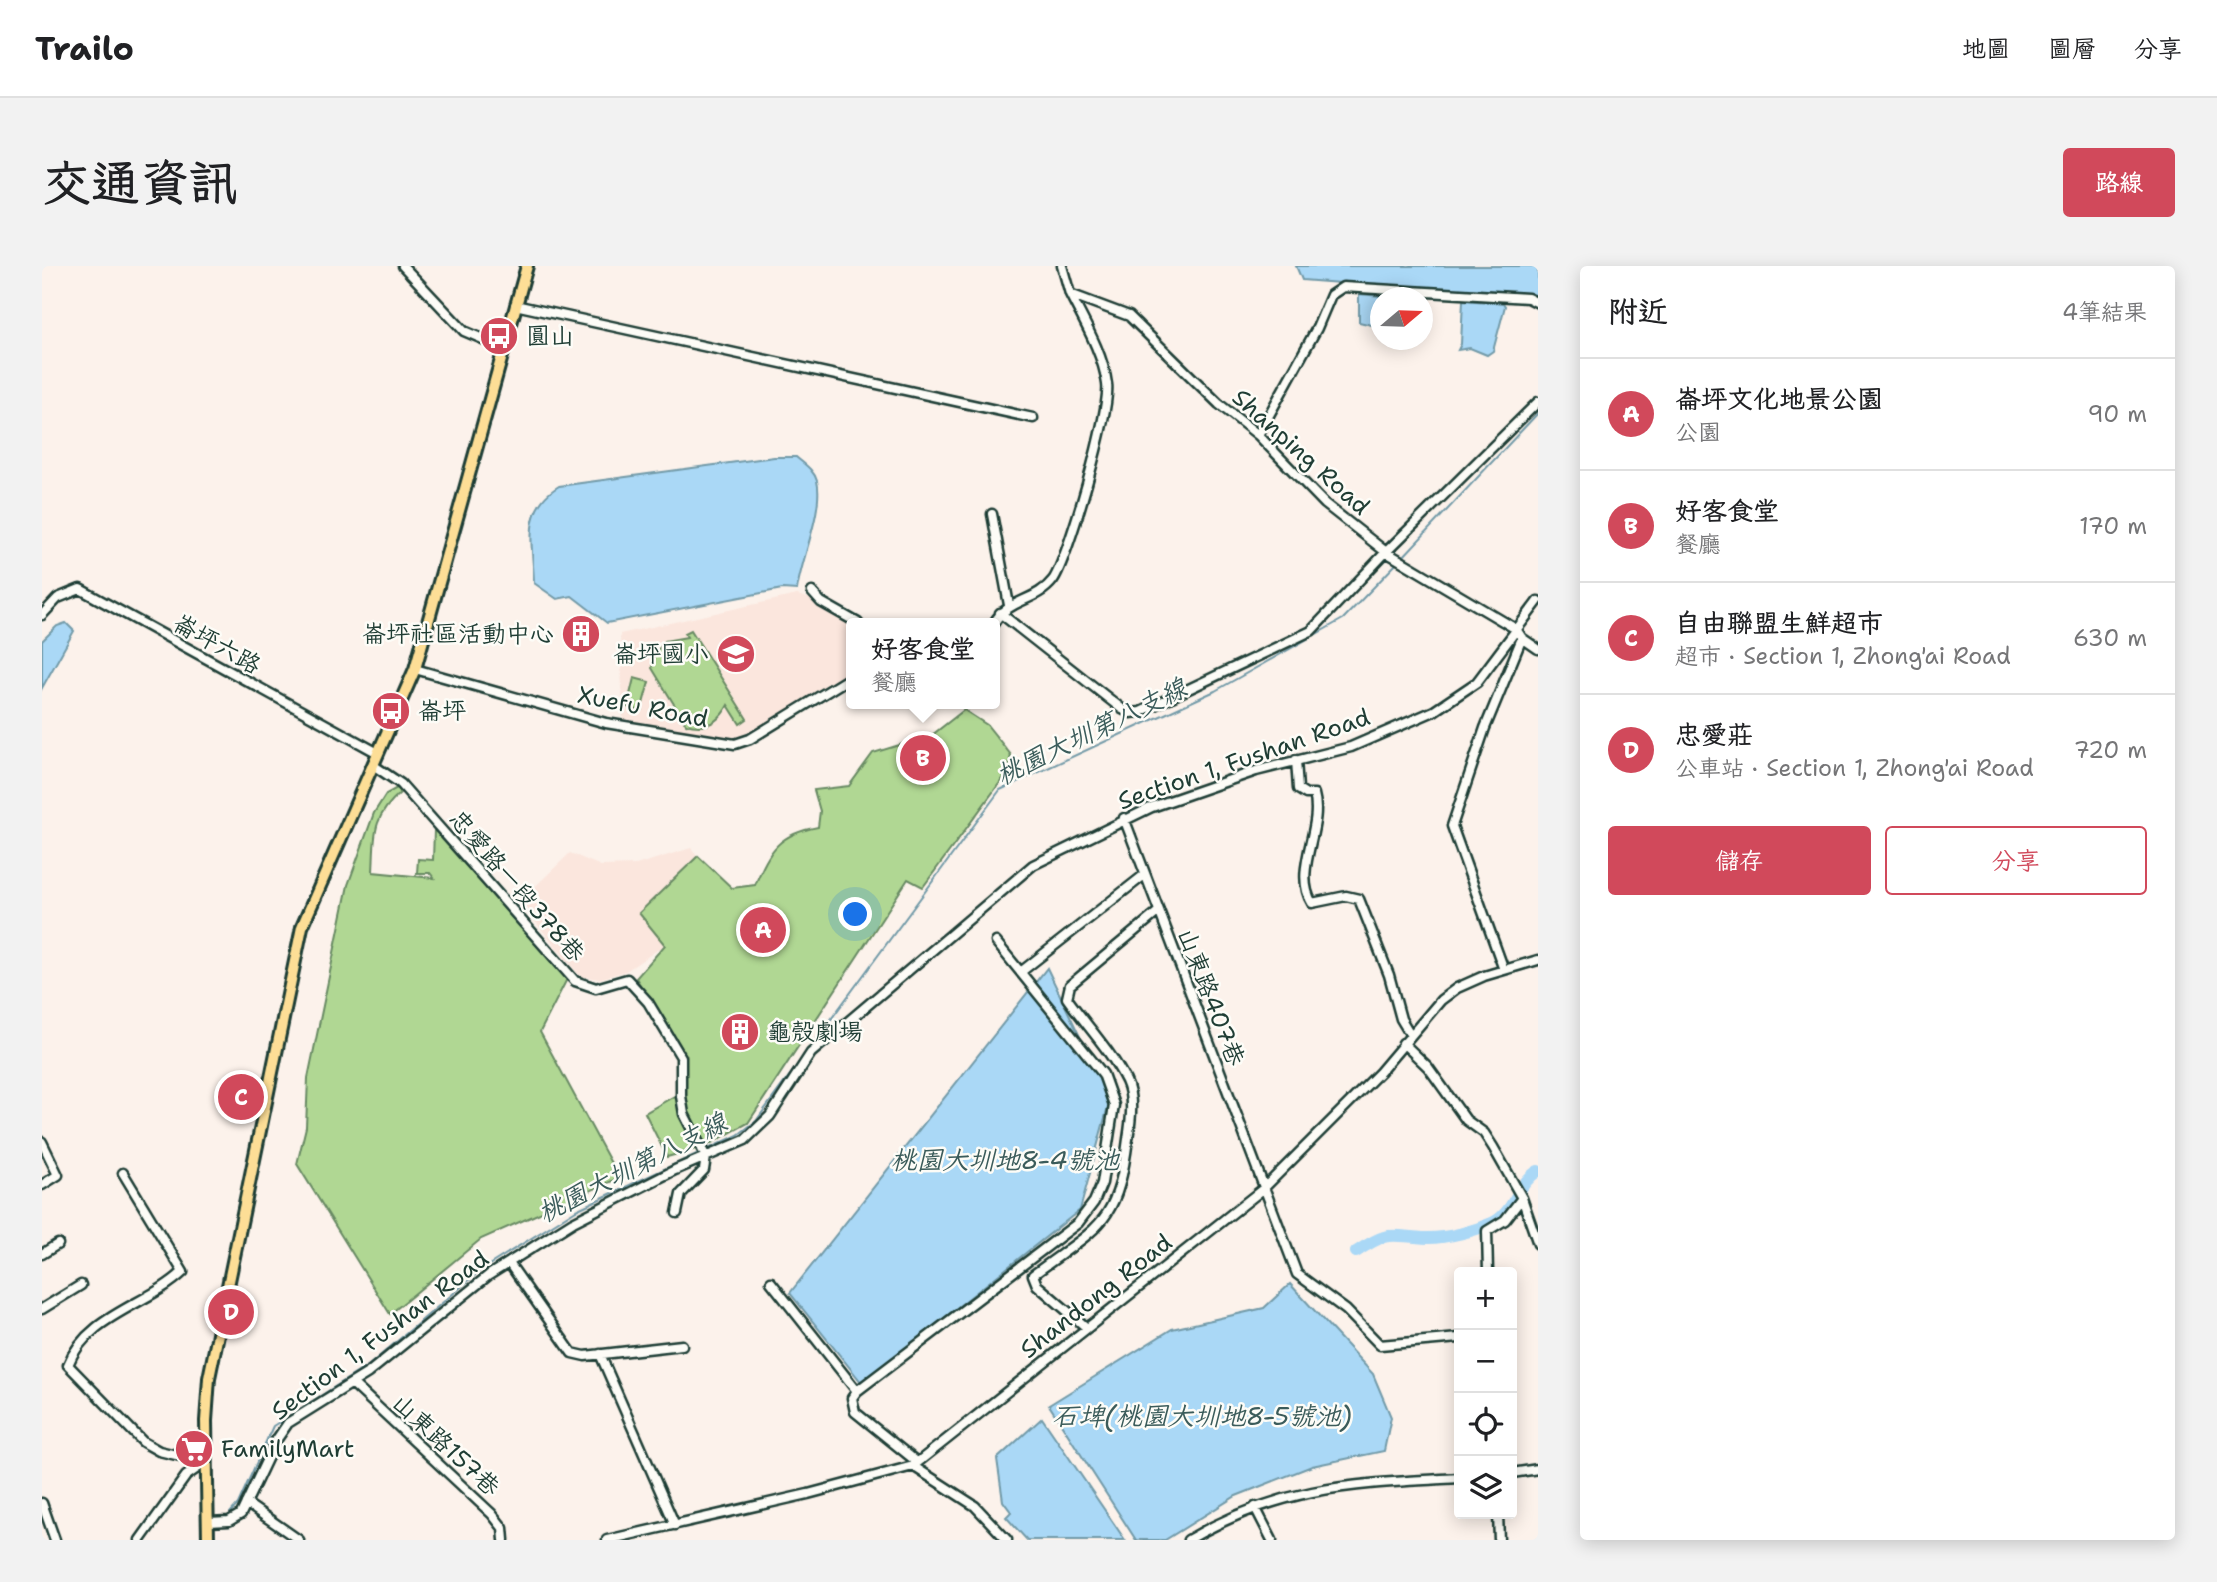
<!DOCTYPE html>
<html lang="zh-TW">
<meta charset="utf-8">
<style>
body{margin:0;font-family:"Shantell Sans","LXGW WenKai TC",sans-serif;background:#f2f2f2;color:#202124}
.controls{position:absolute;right:21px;bottom:21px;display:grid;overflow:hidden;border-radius:7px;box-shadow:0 4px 18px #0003}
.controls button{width:63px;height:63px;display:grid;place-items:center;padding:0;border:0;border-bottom:2px solid #e0e0e0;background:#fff;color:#202124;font:35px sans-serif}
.compass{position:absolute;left:1328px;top:21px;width:63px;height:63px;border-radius:50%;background:#fff;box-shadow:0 4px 18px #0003;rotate:71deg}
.you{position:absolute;left:814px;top:649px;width:24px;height:24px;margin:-18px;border:5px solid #fff;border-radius:50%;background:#1a73e8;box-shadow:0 0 0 10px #1a73e833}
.badge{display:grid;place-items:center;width:46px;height:46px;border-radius:50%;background:#d1495b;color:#fff;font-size:23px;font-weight:700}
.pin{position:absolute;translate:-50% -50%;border:4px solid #fff;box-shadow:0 2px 7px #0006}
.popup{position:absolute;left:804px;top:352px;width:154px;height:91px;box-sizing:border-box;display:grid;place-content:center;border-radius:7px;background:#fff;filter:drop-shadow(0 2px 5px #0005);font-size:23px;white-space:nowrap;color:#757577}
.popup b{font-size:26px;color:#202124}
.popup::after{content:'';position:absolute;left:50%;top:100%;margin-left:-14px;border:14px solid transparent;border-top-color:#fff}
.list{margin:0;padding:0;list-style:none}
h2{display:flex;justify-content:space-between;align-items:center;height:91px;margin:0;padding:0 28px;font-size:30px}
h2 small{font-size:23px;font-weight:400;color:#757577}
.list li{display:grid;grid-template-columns:46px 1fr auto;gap:21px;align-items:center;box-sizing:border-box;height:112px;padding:0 28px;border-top:2px solid #e0e0e0}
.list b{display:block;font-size:26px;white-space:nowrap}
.list p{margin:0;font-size:23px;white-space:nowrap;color:#757577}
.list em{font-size:23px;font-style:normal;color:#757577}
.actions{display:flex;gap:14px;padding:21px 28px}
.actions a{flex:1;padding:16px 0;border:2px solid #d1495b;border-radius:7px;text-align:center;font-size:24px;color:#d1495b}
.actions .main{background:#d1495b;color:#fff}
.icon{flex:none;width:38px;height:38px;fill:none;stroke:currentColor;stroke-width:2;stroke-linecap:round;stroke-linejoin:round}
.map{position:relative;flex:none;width:1496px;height:1274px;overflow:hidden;border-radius:7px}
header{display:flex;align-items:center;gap:42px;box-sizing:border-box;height:98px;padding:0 35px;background:#fff;border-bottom:2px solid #e0e0e0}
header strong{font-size:33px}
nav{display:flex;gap:38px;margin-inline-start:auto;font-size:24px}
.intro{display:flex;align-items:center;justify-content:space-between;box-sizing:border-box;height:168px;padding:0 42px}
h1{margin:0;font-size:49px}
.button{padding:18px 32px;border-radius:7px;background:#d1495b;color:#fff;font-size:24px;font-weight:700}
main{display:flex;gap:42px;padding:0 42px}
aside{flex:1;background:#fff;border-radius:7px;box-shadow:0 4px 18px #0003}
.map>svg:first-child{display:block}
</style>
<header>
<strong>Trailo</strong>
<nav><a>地圖</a><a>圖層</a><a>分享</a></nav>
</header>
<div class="intro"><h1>交通資訊</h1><a class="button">路線</a></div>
<main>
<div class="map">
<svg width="1496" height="1274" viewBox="0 0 1496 1274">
<rect width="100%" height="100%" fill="#fcf2eb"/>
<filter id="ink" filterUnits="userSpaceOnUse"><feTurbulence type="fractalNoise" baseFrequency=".0143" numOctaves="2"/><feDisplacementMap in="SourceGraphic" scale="14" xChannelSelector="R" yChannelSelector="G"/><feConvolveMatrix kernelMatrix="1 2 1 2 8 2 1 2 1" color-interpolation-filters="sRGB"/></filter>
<g filter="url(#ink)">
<path fill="#fbe6dd" d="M755,329L769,333L809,358V408L708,469L688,473L581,455L578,368Z
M649,582L656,590L597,647L623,679L584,705L557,713L538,710L477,636L528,587L559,600L594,599Z"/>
<path fill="#b0d793" stroke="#688a64" stroke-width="2" d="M649,364L705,453L698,458L686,439C677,456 663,464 644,458L610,402L612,389L623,375L645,371L643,367Z
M592,412L607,416L599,445L585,441Z
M922,444L945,459L969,489L965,507L881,621L866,613L706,857L664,880L625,891L603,847L641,825L642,791L594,712L623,679L597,647L656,590L690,622L713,619C728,583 737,568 776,561L778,545L772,524L807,520L831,487L890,469Z
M355,522L359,526C329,552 333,569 331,606L392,612L388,607H375L376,593L391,594L392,564L525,713L498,766L577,912L439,973L348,1048L255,898L264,861L266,812L306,619L332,547L344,528Z"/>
<path fill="#aad8f6" stroke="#729aa8" stroke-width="2" d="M1254,0H1496V29L1415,26L1260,14Z
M1317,28L1350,31L1338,32V61L1317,56Z
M1421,34L1461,37L1463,40L1451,85L1445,89L1428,82L1416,84L1419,78Z
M732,191H754C762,198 772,204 775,215C782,242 759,294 755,324L740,323L565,357L530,330L515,333L492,317C491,278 479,243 517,220Z
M24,357L32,365L0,422V375L15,360Z
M1005,702L1068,833L1038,944L820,1117L748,1027Z
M1248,1018L1331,1108L1349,1151L1342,1185L1270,1200L1194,1230L1123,1274H1094L1007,1139L1130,1063L1222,1042Z
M1000,1152L1083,1274H985L964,1251L969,1246L961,1235L955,1193Z"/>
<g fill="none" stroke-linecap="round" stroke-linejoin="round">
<path stroke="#729aa8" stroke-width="2" d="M1360,292L1496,147
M664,884L696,869L714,855L958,524L1173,425L1301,353L1356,296
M188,1247L196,1238L231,1160L327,1099L439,1004L534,944L659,886"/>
<path stroke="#aad8f6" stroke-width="12" d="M1314,986C1350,962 1348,971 1386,972C1406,972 1432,965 1450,957C1472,948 1475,917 1496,905"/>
<g stroke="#1f3d34" stroke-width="13">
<path id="minor" d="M361,0L422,65L462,82
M1020,0L1028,28L1087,50L1177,138L1216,169L1283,238L1344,286L1474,363L1480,372L1496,383
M473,39L991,152
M1216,169L1275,62L1289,29L1301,21L1486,32L1496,37
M950,248L967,339
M770,326L779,336L816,357
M958,347L1080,443L1088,447L1098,446L1269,365L1344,286L1496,136
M0,349L16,332L38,323L336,487
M952,357C966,333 994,336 1011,314C1026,293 1069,143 1065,118C1061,87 1042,56 1028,28
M373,403L564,457L693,478L708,473L809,411
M1254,494L1256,523L1264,528H1272C1282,562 1250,604 1270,637L1304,630L1317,633L1347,709L1359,753L1368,768
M331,499L359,518L533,715L554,722L585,713L606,736L639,791V830L642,848L664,891L662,904L639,928L635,947
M1082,552L1255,1008L1304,1044L1338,1079L1417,1072
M1462,704L1410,560L1443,462L1480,372
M980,705L1101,610
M1361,777L1386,801L1424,854L1442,867L1451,881L1480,932L1496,978
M0,876L16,909L0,919
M81,907L141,1006C106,1039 45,1049 26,1099L101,1176L117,1185L164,1196
M0,988L16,978
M467,997L530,1087L543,1090L640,1079
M1446,1006L1445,965L1463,954L1480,932
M729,1016L815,1125
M0,1043L39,1019
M1045,1062L995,1019L991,1009C1056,960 1075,961 1086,873C1089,854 1092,832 1084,815C1069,785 1044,759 1025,732L1028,719L1117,645
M558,1088L633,1259
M311,1118L450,1248L461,1262L462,1274
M875,1196L813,1146L810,1132L815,1125L1036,957L1052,936L1060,917L1072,839L1061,808L954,676
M871,1200L933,1240L965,1274
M1470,1207L1496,1203
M0,1237L13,1274
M204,1237L257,1274
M1213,1241L1230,1274
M1456,1248L1457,1274
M166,1256L187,1255L199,1248L233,1176L246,1157L326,1107L447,1009L531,956L633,904L703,874L728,850L769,787L991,599L1110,541L1214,505L1309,481L1392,445L1435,416L1496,335
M98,1274L144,1210L164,1196
M565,1274L766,1228L871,1200L1221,923L1338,806L1399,734L1415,722L1442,710L1496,694
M1146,1274C1240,1219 1312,1218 1417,1212"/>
</g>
<g stroke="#1f3d34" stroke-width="16">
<path id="major" d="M166,1274L164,1155L167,1112L260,661L373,403L485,0"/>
</g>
<use href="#minor" stroke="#fdfcf7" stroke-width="8"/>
<use href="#major" stroke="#fdde96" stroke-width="10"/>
</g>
</g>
<defs>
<g id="bus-disc" transform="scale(2.0125)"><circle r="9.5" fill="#d1495b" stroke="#fdfcf7"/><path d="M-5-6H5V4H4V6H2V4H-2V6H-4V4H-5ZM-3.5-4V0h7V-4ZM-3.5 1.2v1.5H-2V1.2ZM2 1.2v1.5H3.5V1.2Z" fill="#fff"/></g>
<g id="building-disc" transform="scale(2.0125)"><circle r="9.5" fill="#d1495b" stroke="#fdfcf7"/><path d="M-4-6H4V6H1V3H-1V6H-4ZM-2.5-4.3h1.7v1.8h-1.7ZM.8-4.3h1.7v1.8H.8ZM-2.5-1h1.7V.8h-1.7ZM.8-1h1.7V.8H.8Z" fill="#fff"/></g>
<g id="school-disc" transform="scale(2.0125)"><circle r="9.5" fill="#d1495b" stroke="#fdfcf7"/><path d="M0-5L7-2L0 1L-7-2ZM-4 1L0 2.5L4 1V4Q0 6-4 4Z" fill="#fff"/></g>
<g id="supermarket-disc" transform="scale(2.0125)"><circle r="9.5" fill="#d1495b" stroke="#fdfcf7"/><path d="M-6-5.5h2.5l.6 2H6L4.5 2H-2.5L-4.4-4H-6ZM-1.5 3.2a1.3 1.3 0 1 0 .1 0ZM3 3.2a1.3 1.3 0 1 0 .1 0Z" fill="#fff"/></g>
</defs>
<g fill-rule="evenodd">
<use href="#bus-disc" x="457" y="70"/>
<use href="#building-disc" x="539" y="368"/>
<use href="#school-disc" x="694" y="388"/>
<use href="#bus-disc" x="349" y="445"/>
<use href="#building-disc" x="698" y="766"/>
<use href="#supermarket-disc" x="152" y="1183"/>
</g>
<g text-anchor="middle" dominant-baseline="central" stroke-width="5" stroke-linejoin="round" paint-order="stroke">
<g font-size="24" fill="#1f3d34" stroke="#fdfcf7" text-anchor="start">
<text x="484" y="70">圓山</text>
<text x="512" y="368" text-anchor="end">崙坪社區活動中心</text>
<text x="667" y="388" text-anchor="end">崙坪國小</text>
<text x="376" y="445">崙坪</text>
<text x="725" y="766">龜殼劇場</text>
<text x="179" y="1183">FamilyMart</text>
</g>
<g font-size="24" fill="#1f3d34" stroke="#fdfcf7">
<text transform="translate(1259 186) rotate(42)">Shanping Road</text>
<text transform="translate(175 378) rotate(29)">崙坪六路</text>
<text transform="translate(601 441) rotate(11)">Xuefu Road</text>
<text transform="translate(1202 493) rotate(-19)">Section 1, Fushan Road</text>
<text transform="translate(475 620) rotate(49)">忠愛路一段378巷</text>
<text transform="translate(1169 731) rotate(69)">山東路407巷</text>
<text transform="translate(1054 1030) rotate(-38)">Shandong Road</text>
<text transform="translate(338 1069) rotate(-37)">Section 1, Fushan Road</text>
<text transform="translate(404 1179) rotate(43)">山東路157巷</text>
</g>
<g font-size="26" font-style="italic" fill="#3b5c5b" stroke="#fdfcf7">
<text transform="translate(1049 465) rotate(-26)">桃園大圳第八支線</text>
<text x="963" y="893">桃園大圳地8-4號池</text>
<text transform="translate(590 901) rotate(-27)">桃園大圳第八支線</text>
<text x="1160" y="1149">石埤(桃園大圳地8-5號池)</text>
</g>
</g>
</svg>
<div class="controls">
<button>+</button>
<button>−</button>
<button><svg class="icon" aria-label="locate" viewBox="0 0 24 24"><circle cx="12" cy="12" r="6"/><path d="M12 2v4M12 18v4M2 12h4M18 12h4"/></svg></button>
<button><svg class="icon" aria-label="layers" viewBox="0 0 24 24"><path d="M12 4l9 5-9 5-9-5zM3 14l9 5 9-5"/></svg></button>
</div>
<svg class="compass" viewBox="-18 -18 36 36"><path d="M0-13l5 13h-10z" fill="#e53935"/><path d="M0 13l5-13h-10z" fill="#757577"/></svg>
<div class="you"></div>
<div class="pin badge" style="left:721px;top:664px">A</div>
<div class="pin badge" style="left:881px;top:492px">B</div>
<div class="popup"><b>好客食堂</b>餐廳</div>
<div class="pin badge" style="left:199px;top:831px">C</div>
<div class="pin badge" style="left:189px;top:1046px">D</div>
</div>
<aside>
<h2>附近<small>4筆結果</small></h2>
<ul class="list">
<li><span class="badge">A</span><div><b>崙坪文化地景公園</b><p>公園</p></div><em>90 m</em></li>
<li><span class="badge">B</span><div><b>好客食堂</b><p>餐廳</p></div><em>170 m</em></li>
<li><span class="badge">C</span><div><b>自由聯盟生鮮超市</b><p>超市 · Section 1, Zhong'ai Road</p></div><em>630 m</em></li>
<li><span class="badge">D</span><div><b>忠愛莊</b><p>公車站 · Section 1, Zhong'ai Road</p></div><em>720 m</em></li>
</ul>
<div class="actions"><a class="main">儲存</a><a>分享</a></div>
</aside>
</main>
